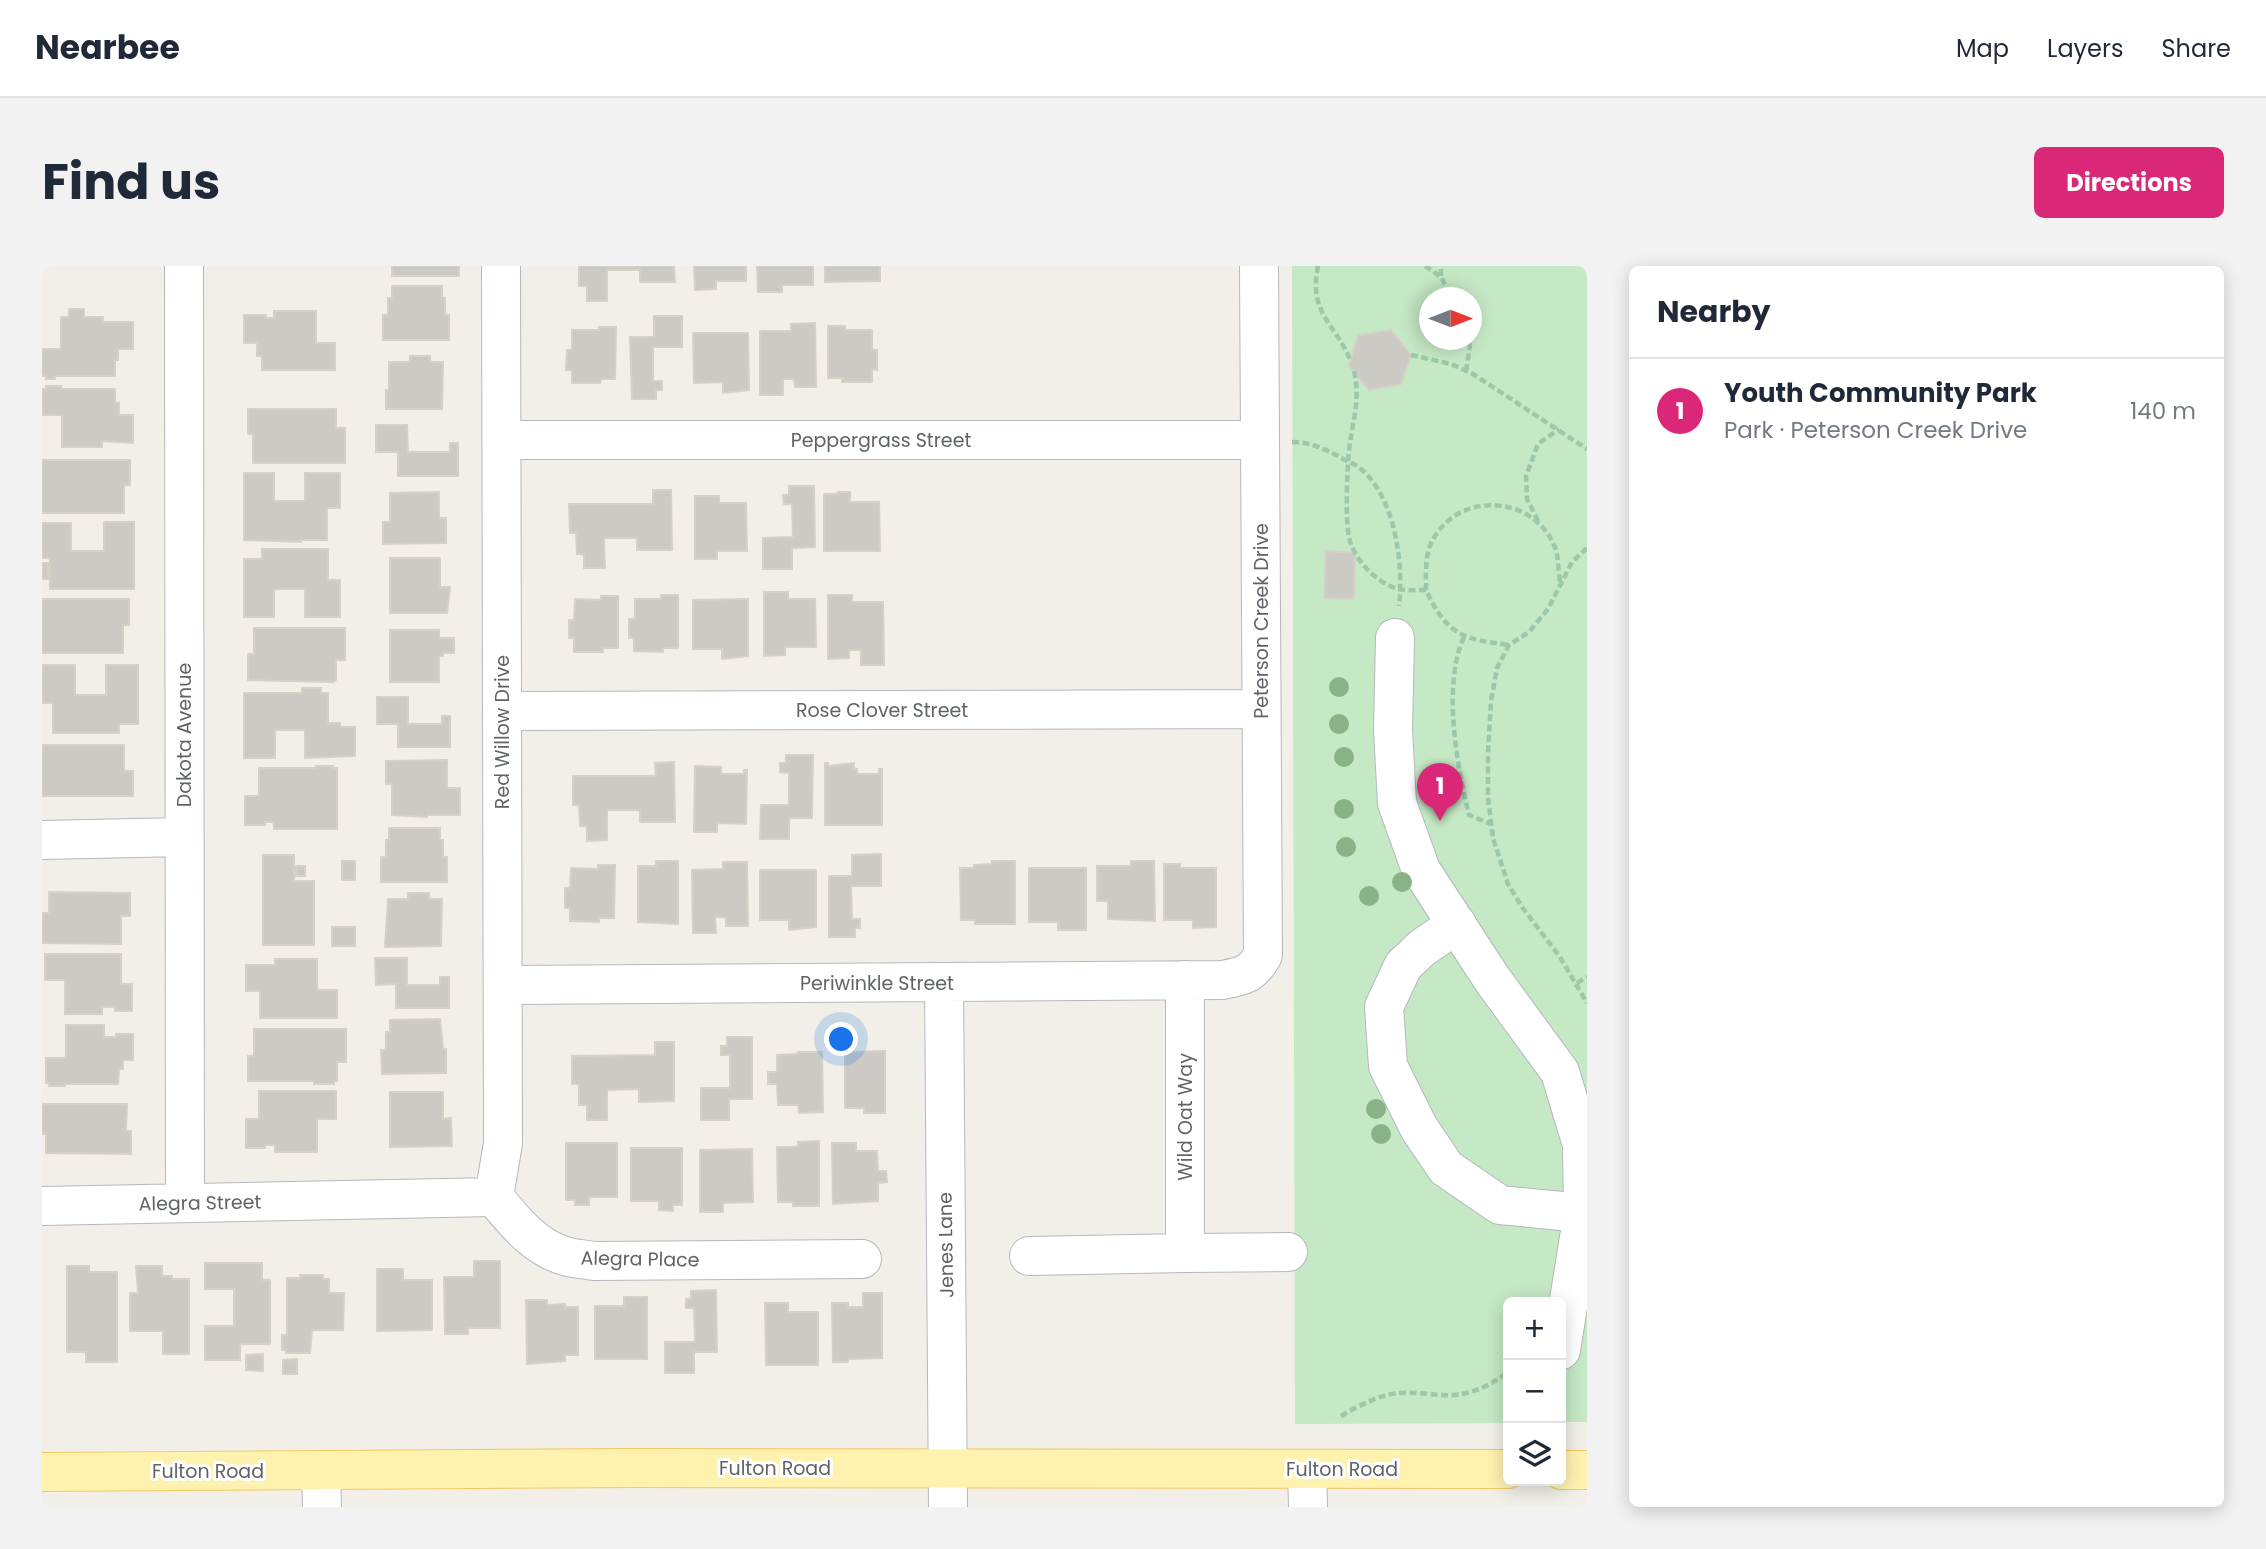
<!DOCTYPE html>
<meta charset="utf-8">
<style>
body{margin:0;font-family:Poppins,sans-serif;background:#f2f2f3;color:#1f2937}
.controls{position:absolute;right:21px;bottom:21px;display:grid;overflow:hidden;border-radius:10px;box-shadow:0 4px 18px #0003}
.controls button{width:63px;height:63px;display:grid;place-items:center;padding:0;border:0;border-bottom:2px solid #e0e1e3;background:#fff;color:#1f2937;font:35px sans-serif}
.compass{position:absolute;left:1377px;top:21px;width:63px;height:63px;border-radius:50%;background:#fff;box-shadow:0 4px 18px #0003;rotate:90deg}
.you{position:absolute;left:800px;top:774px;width:24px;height:24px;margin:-18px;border:5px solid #fff;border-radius:50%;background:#1a73e8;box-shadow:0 0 0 10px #1a73e833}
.badge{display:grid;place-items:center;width:46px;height:46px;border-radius:50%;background:#db2777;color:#fff;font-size:23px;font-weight:700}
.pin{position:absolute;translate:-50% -58px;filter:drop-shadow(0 2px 4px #0008)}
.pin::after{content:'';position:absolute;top:37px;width:24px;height:21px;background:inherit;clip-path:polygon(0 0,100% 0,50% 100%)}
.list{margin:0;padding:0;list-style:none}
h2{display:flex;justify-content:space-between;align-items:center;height:91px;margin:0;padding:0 28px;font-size:30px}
h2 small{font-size:23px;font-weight:400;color:#747a83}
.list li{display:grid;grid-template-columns:46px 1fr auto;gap:21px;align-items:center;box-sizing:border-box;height:105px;padding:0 28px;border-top:2px solid #e0e1e3}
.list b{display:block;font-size:26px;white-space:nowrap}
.list p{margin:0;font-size:23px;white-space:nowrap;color:#747a83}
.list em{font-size:23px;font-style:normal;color:#747a83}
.icon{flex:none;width:38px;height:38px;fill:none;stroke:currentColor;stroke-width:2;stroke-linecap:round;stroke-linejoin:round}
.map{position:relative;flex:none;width:1545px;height:1241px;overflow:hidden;border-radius:10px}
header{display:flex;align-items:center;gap:42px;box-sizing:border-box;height:98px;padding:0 35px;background:#fff;border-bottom:2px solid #e0e1e3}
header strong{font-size:33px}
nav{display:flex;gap:38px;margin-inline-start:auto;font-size:24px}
.intro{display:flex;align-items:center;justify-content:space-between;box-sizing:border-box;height:168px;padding:0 42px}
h1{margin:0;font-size:49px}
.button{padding:18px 32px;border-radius:10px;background:#db2777;color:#fff;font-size:24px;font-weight:700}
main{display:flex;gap:42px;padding:0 42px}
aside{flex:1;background:#fff;border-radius:10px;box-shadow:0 4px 18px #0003}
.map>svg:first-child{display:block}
</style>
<header>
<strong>Nearbee</strong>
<nav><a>Map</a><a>Layers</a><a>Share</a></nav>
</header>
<div class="intro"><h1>Find us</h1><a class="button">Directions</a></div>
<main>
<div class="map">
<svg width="1545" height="1241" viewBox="0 0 1545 1241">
<rect width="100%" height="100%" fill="#f1efe8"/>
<path fill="#c5e8c5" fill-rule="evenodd" d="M1250,0H1545V1156H1519V1036H1466V1157L1253,1158ZM1388,32H1430V74H1388Z"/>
<path fill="#cccac5" stroke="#d6d1c6" stroke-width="2" d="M350,0H417V10H350Z
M537,0H632L633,16H598V4H565V35H545V20H537Z
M652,0H704V15H674V23L653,24Z
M715,0H771V19H740V26H716Z
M783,0H838V15L783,16Z
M350,20H400V32H403V49H407V74H341V49H346V32H350Z
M27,43H42V51H61V56H91V83H76V94H73V110H13V113H4V110H0V83H19V51H27Z
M232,45H274V77H293V104H220V90H215V77H202V49H224V52H232Z
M612,50H640V81H611V115H620V124H614V133H590L588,71H612Z
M773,57L774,121H753L752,113H741V129H718V65H749V58Z
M786,60H803V64H830V84H835V104L830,103V116H800L801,112H786Z
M557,61H574L573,113H559L558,117H530V104H524L525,84H530V64H557Z
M1349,64L1369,89L1359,118L1327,124L1307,100L1316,69Z
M651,67H706L707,124L681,127V116L652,117Z
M368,90H388V96H401L400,143H344V124H347V96H368Z
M4,120H19V123H73V137H77V149H91V177L60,175V181H20V149H0V123H4Z
M206,143H294V162H303V197H211V168H206Z
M334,159H365L366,186H408V177H416V210H356V186H334Z
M0,194H88V219H82V247H0Z
M202,207H232V235H263V207H298V242H285V274H259V276L202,274Z
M747,220H772L773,281L750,282V303H721V272L751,271L750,238H742L741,229H747Z
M611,224H629L630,284H595V272H562L563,302H542V288H535L534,267H528L527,238H611Z
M397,226V252H404V277L341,278V256H348V227Z
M796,226H808V236H837L838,285H782V228H796Z
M653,230H677V237H704L705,285H675V293H653Z
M62,256H92V323H8V292H0V257H29V285H62Z
M220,283H286V314H298V351H263V323H232V351H202V293H220Z
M1284,285L1313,287L1312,333L1282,332Z
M348,292H398V321H408L405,347H348Z
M0,297H6V313H0Z
M722,326H746V333H773L774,381H743V389L722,390Z
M619,329H636V382H621V386L592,385V372H587V353H593V333H619Z
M786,329H810V336H841L842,399H819V384H807V392L786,393Z
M559,330H576V382H561V386H532V372H527V354H532L533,333L559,334Z
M0,333H87V359H81V387H0Z
M706,333V390L680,393V383H651V334Z
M212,362H303V394H294V414L291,416L206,414V388H212Z
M348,364H397V372H412V387H401V390H397V416H348Z
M0,399H33V429H64V399H96V458H77V467H11V437H0Z
M260,422H279V427H286V457H298V461H313V490L263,492V464H233V492H202V427H260Z
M335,431H366V458H400V450H408V481H356V458H335Z
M0,479H82V505H91V530H0Z
M744,489H771L770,552H747V573H718L719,539H747V507L738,506V497H744Z
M405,494V522H418V549H385V551L350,549V518H344V495Z
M632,496L633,556H598V544H565V574L545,575V560H538L537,539H531V510H614L613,497Z
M783,497H786V500L812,497V503H815V508H837V503H840V559H783Z
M274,500H291V502H295V563H232V556H223V559H203V530H217V502H274Z
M653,500L679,501V508H702V504H705L704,558L675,557V566H652Z
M347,562H398V574H401V591H405V616H339V591H344V574H347Z
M839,588V620H809L810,653H818V662H813V671H787V610H810V589Z
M221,589H252V615H272V679H221Z
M300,595H313V614H300Z
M614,595H636V658L596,656V600H614Z
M950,595H973V658H933V654H919L918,602H932V599L950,598Z
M1089,595H1112L1113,655L1066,653V635H1055V600H1089Z
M681,596H705L706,660H684V651H673L674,667H651L650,604L681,603Z
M1122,598H1138V602H1174V661L1151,662V654H1122Z
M556,599H573L572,652H557V656L528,655V642H523V622H528L529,602L556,603Z
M254,600H263V610H254Z
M987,602H1044V664H1016V656H987Z
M718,604H774V661L747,664V654H718Z
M7,626L88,627V650H79V678L0,677V647H7Z
M366,627H387V633H400L399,680L343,681L346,633H366Z
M290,661H313V680H290Z
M3,688H79V718H90V745H73V741H60V748H23V714H3Z
M333,692H365V719H398V711H407V742H354V718L334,719Z
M233,693H275V724H295V752H218V725H204V699H233Z
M398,753L401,783H404V807L340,808L339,784H344V766H348V754Z
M24,759H62V771H74V768H91V794H81V803H77L76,818H23V820H7V817H4V792H24Z
M212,763H304V796H295V815H292V818H272V815H206V790H212Z
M685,771H710V833H687V854H659V822H688V789H679V780H685Z
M613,776H632V835L597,836V823L565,824V854H545V839H537V818H530V790L613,789Z
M843,785V847H822V842H803V786Z
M756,786H780L781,846L757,847L756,839H736L735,818H726V806H735V789L756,788Z
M217,825H294V853H275V886H233V879H223V882H204V853H217Z
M348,826H401V853L409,852L410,880L348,881Z
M0,838H85L84,865H89V888L4,887V868H0Z
M777,875V940H751V936H736L735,881H756V876Z
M524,877H575V931H547V939H533V934H524Z
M790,877H814V885H835L836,905H844L845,916L836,917V935L791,938Z
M589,882H640V939H631V945L617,944V935H589Z
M710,883L711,936L681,937V946H658V884Z
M432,995H458V1062H426V1068H403L402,1011H432Z
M163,997H220V1014H228V1078H198V1094H163V1060H192V1023H163Z
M25,1000H47V1006H75V1096H44V1086H25Z
M94,1000H120V1010H130V1013H147V1088H121V1065H88V1027H96Z
M335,1003H361V1014H390V1064L335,1065Z
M258,1009H281V1013H287V1027H302L301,1064H270L268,1087H244V1084H240V1069H245V1012H258Z
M674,1024L675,1086H652V1107H623V1076H653L652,1042H644V1033H649V1025Z
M821,1027H840V1092L806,1093V1096H791L790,1037H806V1041H821Z
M582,1031H605V1093H553V1040H582Z
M484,1034H505V1039L523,1038V1041H536V1089H523V1095L485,1098Z
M723,1037H746V1046H776V1099H724Z
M221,1088V1105L204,1104V1089Z
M255,1093V1108H241V1094Z"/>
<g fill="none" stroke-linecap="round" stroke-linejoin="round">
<g stroke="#b5b8bc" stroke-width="40">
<path id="minor" d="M142,0L143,937
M460,174H1218
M1353,372L1351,464L1355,537L1379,604L1450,713L1518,806L1540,879L1541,947L1519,1084
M460,445L1219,443
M0,574L142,571
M1415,658L1380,682L1361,700L1342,741L1346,800L1377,862L1404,902L1458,939L1541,947
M1143,714V987L1246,986
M902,716L906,1241
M461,719L1180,714C1201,710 1210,709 1221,689L1217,0
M452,931L461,877L459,0
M0,940L452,931C472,955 492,981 523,990C532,993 542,993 551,995L820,993
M987,990L1143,987
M1265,1203L1266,1241
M279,1205L280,1241"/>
</g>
<g stroke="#f2c960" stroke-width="40">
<path id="major" d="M1519,1204H1545
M0,1206L592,1202L1466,1203"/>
</g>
<path stroke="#9cc7a9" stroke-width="4.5" stroke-dasharray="7 3.5" stroke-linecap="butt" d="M1276,0C1266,49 1294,57 1309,96
M1383,0L1399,11L1410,32
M1399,10V0
M1369,89L1409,98L1431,108L1545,183
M1312,105C1319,135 1310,156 1307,185C1305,207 1303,250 1307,271C1311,293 1335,318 1357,323C1365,325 1375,324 1384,324C1405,369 1420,373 1467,379
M1424,105L1428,80L1427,74
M1250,176C1267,176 1281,182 1296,190C1302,194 1310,197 1315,200C1353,227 1362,298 1357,340
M1496,255L1485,233L1484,210L1496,178L1517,163
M1545,282L1530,296L1506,343L1487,366L1467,379L1455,402L1449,435L1446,488V532L1451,572L1466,618L1480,641L1518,691L1545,737
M1384,324C1384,304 1382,284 1395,267C1424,225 1492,232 1512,279C1517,289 1516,305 1518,316
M1422,371C1400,418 1415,500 1427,549L1449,558
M1535,717L1545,711
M1299,1150C1316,1140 1335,1130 1355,1127C1370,1126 1385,1128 1400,1129C1425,1131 1446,1121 1466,1106"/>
<use href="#minor" stroke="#fff" stroke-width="38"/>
<use href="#major" stroke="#fff2af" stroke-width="38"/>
</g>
<g fill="#89b387">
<circle cx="1297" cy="421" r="10"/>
<circle cx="1297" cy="458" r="10"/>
<circle cx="1302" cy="491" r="10"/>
<circle cx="1302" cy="543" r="10"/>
<circle cx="1304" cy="581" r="10"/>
<circle cx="1360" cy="616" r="10"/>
<circle cx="1327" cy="630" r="10"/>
<circle cx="1334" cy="843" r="10"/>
<circle cx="1339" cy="868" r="10"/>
</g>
<g text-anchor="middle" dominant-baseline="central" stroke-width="6" stroke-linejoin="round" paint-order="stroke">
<g font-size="19" fill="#5f6368" stroke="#fff">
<text x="839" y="174">Peppergrass Street</text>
<text transform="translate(1219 355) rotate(-90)">Peterson Creek Drive</text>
<text x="840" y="444">Rose Clover Street</text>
<text transform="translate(460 466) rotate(-90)">Red Willow Drive</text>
<text transform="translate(142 469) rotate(-90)">Dakota Avenue</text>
<text x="835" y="717">Periwinkle Street</text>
<text transform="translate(1143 851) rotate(-90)">Wild Oat Way</text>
<text transform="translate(158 937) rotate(-1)">Alegra Street</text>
<text transform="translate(904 979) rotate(-91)">Jenes Lane</text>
<text transform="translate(598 993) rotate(1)">Alegra Place</text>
<text x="733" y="1202">Fulton Road</text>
<text x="1300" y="1203">Fulton Road</text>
<text x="166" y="1205">Fulton Road</text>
</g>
</g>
</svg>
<div class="controls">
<button>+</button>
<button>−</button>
<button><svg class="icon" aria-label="layers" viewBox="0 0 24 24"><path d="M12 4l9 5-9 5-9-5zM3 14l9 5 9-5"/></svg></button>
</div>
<svg class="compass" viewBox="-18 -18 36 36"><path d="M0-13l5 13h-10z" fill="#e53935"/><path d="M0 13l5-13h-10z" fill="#747a83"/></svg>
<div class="you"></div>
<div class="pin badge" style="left:1398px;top:555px">1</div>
</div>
<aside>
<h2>Nearby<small></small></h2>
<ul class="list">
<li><span class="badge">1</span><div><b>Youth Community Park</b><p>Park · Peterson Creek Drive</p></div><em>140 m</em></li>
</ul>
</aside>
</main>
